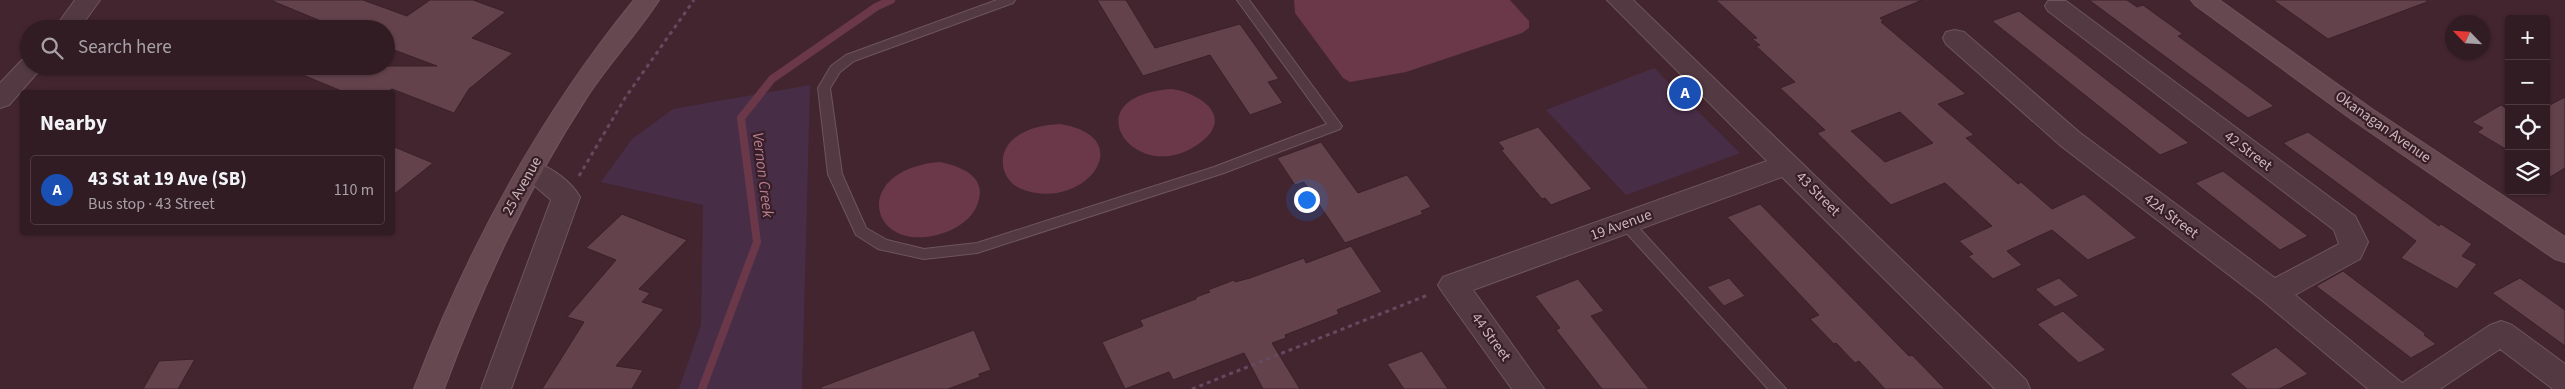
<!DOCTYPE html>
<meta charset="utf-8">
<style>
body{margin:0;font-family:"Source Sans 3",sans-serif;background:#3d2931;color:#f1f3f6}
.controls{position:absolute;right:15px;top:15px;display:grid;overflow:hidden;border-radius:5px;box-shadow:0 1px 4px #0004}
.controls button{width:45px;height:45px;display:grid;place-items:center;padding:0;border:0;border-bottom:1px solid #4d3a41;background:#321c24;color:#f1f3f6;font:25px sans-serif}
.compass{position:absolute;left:2445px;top:15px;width:45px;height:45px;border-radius:50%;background:#321c24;box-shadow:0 1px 4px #0004;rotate:295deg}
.you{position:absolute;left:1306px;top:199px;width:18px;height:18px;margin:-12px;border:4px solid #fff;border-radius:50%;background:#1a73e8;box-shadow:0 0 0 8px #1a73e833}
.badge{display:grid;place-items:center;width:32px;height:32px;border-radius:50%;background:#2563eb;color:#fff;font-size:16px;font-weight:700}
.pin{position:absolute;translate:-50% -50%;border:2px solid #fff;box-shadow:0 1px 5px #0006}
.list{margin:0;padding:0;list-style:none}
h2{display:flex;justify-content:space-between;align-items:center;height:65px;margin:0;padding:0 20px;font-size:21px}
h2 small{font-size:16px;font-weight:400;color:#a8a1a6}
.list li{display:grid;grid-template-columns:32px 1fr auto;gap:15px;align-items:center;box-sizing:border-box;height:70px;margin:0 10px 10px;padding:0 10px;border:1px solid #4d3a41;border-radius:5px}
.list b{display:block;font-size:19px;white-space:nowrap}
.list p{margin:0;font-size:16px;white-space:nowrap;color:#a8a1a6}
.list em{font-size:16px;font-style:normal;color:#a8a1a6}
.icon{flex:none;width:28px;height:28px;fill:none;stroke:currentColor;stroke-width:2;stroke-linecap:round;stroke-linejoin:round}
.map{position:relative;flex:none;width:2565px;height:389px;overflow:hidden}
.search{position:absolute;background:#321c24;box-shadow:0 1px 4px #0004;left:20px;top:20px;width:375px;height:55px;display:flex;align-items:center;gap:12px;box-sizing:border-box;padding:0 18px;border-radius:28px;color:#a8a1a6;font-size:19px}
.panel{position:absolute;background:#321c24;box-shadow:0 1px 4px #0004;left:20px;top:90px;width:375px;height:145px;border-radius:5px}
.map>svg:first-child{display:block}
</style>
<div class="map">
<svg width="2565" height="389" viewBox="0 0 2565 389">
<rect width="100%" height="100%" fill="#432530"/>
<path fill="#482d46" d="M1654,68L1740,153L1626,195L1546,110Z
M810,85L802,389H679L701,325L703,205L601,182L632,139L673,109Z"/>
<path fill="#6b3849" d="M1294,0H1510L1529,21V28L1522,33L1406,72L1350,82L1343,78L1295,13Z
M1172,89C1199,93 1235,116 1201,142C1138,192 1067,96 1172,89Z
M1060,124C1141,137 1085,211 1024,190C1000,182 995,152 1016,137C1030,127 1044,125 1060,124Z
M940,162C959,166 985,175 979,199C976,214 963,225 949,231C871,262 845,170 940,162Z"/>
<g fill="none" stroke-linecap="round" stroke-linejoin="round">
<path stroke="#6b3849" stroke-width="8" d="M702,389L757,242L741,118L772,79L876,7L891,0"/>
</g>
<path fill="#63424c" stroke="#3a2029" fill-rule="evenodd" d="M270,0H363L407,16L430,0H473L506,12L472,38L513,53L469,89L454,113L392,89L387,92H344L281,66H437L386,47V29H340Z
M1097,0H1126L1155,48L1240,24L1279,79L1268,82L1283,103L1250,115L1210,55L1143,76Z
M1716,0H1922L1880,18L1883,21L1881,22L1966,94L1938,104L1974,135L1966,138L2018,184L2021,182L2052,209L2084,194L2137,238L2088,260L2052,230L2007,251L2022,265L1993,279L1968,256L1973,254L1959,241L1992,226L1945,183L1891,205L1817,133L1825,130L1780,88L1795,82L1756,46L1760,45L1752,39L1757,38ZM1900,112L1933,143L1885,162L1851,131Z
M2089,0H2127L2137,7L2143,5L2183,34L2178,36L2274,106L2248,118Z
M2273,0H2427V2L2328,39Z
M2019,11L2112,84L2189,143L2160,155L1992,21Z
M2565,97V168L2550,177L2546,175V107Z
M2501,105L2509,110V151L2477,132L2483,128L2472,122Z
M1538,127L1592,189L1551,205L1545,198L1542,199L1501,150L1504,149L1498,142Z
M2308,132L2439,226L2441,224L2472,244L2462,256L2477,264L2457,289L2401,258L2416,241L2283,143Z
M1321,142L1358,193L1407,175L1431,207L1421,211L1423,214L1345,243L1304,182L1295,185L1277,158Z
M392,146L433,163L392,196Z
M2223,171L2308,236L2280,250L2195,183Z
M1760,204L1909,356L1912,355L1945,389H1885L1859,361L1855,363L1836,343L1834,344L1810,319L1819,315L1727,217Z
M622,214L687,240L639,289L650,293L642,302L664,309L616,366L643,370L632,389H542L584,322L567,317L616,260L586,248Z
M1351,246L1382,292L1337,310L1339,314L1285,335L1286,338L1272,343L1300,389H1263L1244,353L1173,380L1169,372L1125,389L1102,342L1143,326L1140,320L1196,299V297L1210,292L1208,290L1234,280L1235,282L1250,278L1304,258L1306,263Z
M2343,271L2426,334L2424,335L2436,344L2411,358L2316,286Z
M1729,278L1745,296L1724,306L1707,287Z
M2059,278L2079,296L2055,307L2035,289Z
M2520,278L2565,310V346L2492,293Z
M1578,279L1604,311L1591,316L1649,389H1602L1556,330L1560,328L1535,296Z
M2063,311L2106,350L2079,363L2037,324Z
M974,330L991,370L979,374L980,377L948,389H821V387Z
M2276,347L2308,374L2279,389H2247L2230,374Z
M1422,351L1448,389H1404L1387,364Z
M195,359L178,389H143L159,361Z"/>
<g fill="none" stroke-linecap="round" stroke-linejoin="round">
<g stroke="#6d555d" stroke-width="2">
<path id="lane" d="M997,0H1015L1013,3L854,61L840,72L830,88L842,174L866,228L887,240L924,249L977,243L1214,167L1327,124L1237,0H1249L1342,126L1340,129L1224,173L977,253L924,259L878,249L856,235L828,174L818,88L831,66L846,55Z
M1626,218L1631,219L1786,389H1768L1621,227L1619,223L1621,219Z"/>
</g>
<g stroke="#6d555d" stroke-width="2">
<path id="street" d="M75,0H100L79,29H54Z
M1607,0H1633L2026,380L2030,389H1995L1782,177L1473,290L1544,389H1512L1443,293L1438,285L1443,277L1767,161Z
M2048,1H2066L2355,216L2368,242L2360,259L2295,295L2402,383L2490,325L2501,321L2512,325L2565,364V389H2553L2500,349L2440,389H2368L2263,301L2061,146L1946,44L1943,38L1946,32L1955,30L1964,32L2079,132L2275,278L2339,244L2334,230L2048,11L2045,6Z
M29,58V66H43L9,105L0,108V83L22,60Z
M539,164C554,169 572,183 580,197L511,389H481L551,200L529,181L525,174L529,167Z"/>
</g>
<g stroke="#6d555d" stroke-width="2">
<path id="secondary" d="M634,0H659C637,34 609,63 587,97C527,189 482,286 444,389H414C468,247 538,118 634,0Z
M2191,0H2219L2372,109L2565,237V262L2555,259L2354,121L2195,5Z"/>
</g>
<path stroke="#654a5f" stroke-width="3" stroke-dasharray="4 4" stroke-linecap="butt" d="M579,176L625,98L694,0
M1192,389L1428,295"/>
<use href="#lane" fill="#533a42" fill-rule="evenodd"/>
<use href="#street" fill="#533a42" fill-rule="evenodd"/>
<use href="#secondary" fill="#664850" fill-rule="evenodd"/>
</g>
<g text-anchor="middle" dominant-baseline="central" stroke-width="4.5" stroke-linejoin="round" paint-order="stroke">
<g font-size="15" fill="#ccb7bd" stroke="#381e27">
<text transform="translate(2383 127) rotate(35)">Okanagan Avenue</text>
<text transform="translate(2248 151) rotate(37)">42 Street</text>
<text transform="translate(522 186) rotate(-61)">25 Avenue</text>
<text transform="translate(1818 194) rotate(45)">43 Street</text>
<text transform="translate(2171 216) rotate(37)">42A Street</text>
<text transform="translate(1621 225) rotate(-20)">19 Avenue</text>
<text transform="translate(1491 337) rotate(54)">44 Street</text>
</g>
<g font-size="16" font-style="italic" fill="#b57d90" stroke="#381e27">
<text transform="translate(763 175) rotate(83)">Vernon Creek</text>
</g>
</g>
</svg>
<div class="controls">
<button>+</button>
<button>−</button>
<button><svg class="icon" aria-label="locate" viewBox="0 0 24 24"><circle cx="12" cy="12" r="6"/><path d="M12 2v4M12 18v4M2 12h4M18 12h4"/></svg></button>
<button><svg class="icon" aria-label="layers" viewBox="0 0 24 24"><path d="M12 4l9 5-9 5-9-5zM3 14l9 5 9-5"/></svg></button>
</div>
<svg class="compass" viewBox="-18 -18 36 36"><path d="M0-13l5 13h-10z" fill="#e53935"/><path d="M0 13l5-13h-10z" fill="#a8a1a6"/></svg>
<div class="you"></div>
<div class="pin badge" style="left:1685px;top:93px;background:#1a4fb4">A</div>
<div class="search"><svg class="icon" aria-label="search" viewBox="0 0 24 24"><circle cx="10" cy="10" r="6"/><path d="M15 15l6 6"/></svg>Search here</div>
<section class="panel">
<h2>Nearby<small></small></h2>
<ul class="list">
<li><span class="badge" style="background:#1a4fb4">A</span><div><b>43 St at 19 Ave (SB)</b><p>Bus stop · 43 Street</p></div><em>110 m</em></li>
</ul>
</section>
</div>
